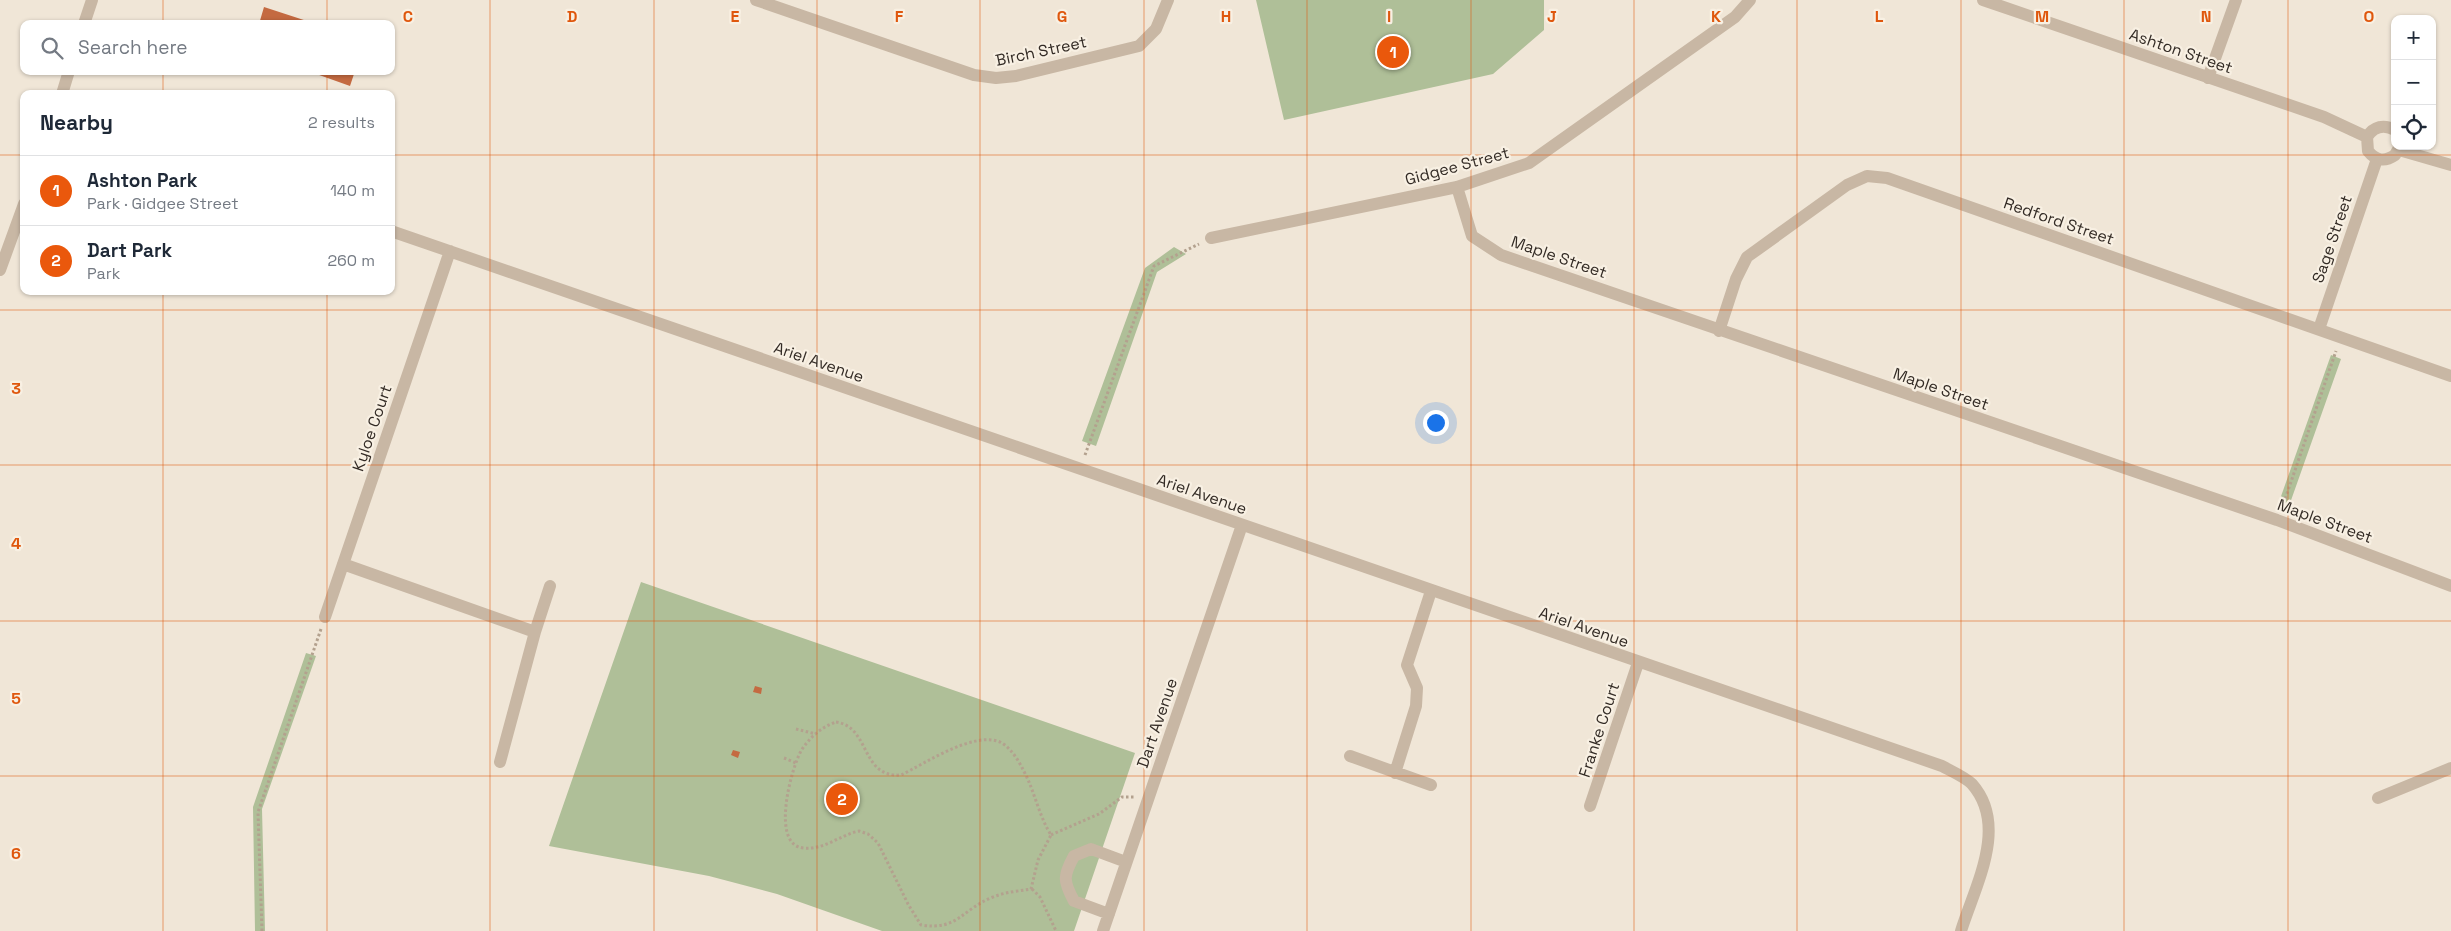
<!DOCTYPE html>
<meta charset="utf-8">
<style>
body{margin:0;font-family:"Space Grotesk",sans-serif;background:#f6f6f7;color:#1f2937}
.controls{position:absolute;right:15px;top:15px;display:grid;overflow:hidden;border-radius:10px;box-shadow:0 1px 4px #0004}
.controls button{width:45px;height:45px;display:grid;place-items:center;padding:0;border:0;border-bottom:1px solid #e0e1e3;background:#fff;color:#1f2937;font:25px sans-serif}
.you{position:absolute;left:1435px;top:422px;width:18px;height:18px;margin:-12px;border:4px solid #fff;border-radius:50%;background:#1a73e8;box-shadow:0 0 0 8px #1a73e833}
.badge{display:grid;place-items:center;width:32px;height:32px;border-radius:50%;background:#ea580c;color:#fff;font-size:16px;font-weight:700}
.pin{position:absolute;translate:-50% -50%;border:2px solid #fff;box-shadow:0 1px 5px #0006}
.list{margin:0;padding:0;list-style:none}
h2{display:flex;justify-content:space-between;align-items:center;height:65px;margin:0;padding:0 20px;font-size:21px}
h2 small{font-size:16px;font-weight:400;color:#747a83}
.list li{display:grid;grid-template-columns:32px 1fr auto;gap:15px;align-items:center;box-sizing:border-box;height:70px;padding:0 20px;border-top:1px solid #e0e1e3}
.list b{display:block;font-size:19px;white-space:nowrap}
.list p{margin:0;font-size:16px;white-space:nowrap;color:#747a83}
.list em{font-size:16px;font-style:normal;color:#747a83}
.icon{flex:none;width:28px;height:28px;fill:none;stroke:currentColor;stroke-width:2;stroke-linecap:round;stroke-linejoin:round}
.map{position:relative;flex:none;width:2451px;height:931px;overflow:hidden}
.search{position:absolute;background:#fff;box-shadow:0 1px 4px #0004;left:20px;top:20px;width:375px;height:55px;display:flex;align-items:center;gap:12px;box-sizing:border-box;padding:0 18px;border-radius:10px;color:#747a83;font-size:19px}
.panel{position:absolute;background:#fff;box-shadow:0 1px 4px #0004;left:20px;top:90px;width:375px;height:205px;border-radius:10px}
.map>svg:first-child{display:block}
</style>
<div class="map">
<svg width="2451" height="931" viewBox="0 0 2451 931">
<rect width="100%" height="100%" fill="#f0e6d7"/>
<path fill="#afbf98" d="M1256,0H1544V30L1493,74L1284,120Z
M1174,247L1186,254L1157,272L1096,446L1082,441L1145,268Z
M2331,355L2341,359L2289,506L2279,502Z
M641,582L1135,753L1074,931H882L777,894L709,876L549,846Z
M306,653L316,656L262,809L265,931H255L253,807Z"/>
<path fill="#c46a41" d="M264,7L313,23V24H259Z
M308,71H355L350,86Z
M755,686L762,688L761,694L753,692Z
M733,750L740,752L738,758L731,755Z"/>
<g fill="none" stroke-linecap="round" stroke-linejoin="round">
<path stroke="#b3a18e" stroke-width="3" stroke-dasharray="2.5 2.5" stroke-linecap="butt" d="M1085,455L1154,266L1199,244
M2282,508L2336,351
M836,722C871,727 860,778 901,775C926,763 973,731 1000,742C1014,749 1023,769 1029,782C1036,799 1041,819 1051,835L1038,860L1031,889C1019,891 1005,892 993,897C962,909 958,931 921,925L908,904L878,843L868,834L859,831C840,835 824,850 804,848C770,846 791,769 801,751C809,738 821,727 836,722Z
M796,729L816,734
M784,758L796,763
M1051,835L1099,814L1122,797H1135
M1032,889L1040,897L1056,931
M262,931L258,812L321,629"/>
<path stroke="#c8b7a4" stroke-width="12" d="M756,0L974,75L996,78L1016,76L1139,46L1156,29L1168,0
M1983,0L2324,117L2367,137
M84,24L92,0
M2208,78L2236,0
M62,94L69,71
M2395,130C2384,124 2374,126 2367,137L2368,151C2376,161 2385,162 2395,155L2400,146
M2399,150L2451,165
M1457,187L1472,236L1501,255L2277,520L2451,586
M391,231L1942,766C1951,771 1965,777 1972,784C2009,826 1975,886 1961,931
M1211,238L1457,187L1529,163L1735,17L1750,0
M0,270L24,204
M2319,329L2377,159
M1719,331L1736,279L1747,257L1847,185L1867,176L1887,178L2451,376
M343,564L535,632L550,586
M325,617L450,251
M1350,756L1431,785
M500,762L535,632
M1395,773L1416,706L1417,688L1407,665L1431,591
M2378,798L2451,768
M1590,806L1638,663
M1109,914L1074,901C1063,881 1063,876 1074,856L1091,849L1126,862
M1103,931L1242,525"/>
</g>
<path fill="none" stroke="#df570d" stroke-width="1" stroke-opacity="0.55" d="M163,0V24M327,0V24M490,0V931M654,0V931M817,0V931M980,0V931M1144,0V931M1307,0V931M1471,0V931M1634,0V931M1797,0V931M1961,0V931M2124,0V931M2288,0V931M163,71V94M327,71V94M0,155H24M391,155H2451M163,291V931M327,291V931M0,310H2451M0,465H2451M0,621H2451M0,776H2451"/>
<g text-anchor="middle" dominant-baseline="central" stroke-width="4.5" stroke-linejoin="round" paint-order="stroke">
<g font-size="16" fill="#332b25" stroke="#f8f0e3">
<text transform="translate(1041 51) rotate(-12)">Birch Street</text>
<text transform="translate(2181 51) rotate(19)">Ashton Street</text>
<text transform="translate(1457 166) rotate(-15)">Gidgee Street</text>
<text transform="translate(2059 221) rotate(19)">Redford Street</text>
<text transform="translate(2332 239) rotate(-71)">Sage Street</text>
<text transform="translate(1559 257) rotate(19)">Maple Street</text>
<text transform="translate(819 362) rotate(19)">Ariel Avenue</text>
<text transform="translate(1941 389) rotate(19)">Maple Street</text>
<text transform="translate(372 428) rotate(-71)">Kyloe Court</text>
<text transform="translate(1202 494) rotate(19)">Ariel Avenue</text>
<text transform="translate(2325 521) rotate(20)">Maple Street</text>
<text transform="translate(1584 627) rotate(19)">Ariel Avenue</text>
<text transform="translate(1157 723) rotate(-71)">Dart Avenue</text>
<text transform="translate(1599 730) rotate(-72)">Franke Court</text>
</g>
</g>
<g font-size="16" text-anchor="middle" font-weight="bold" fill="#df570d" stroke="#f8f0e3" stroke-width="4.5" stroke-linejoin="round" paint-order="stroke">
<text x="408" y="22">C</text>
<text x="572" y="22">D</text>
<text x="735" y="22">E</text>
<text x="899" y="22">F</text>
<text x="1062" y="22">G</text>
<text x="1226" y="22">H</text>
<text x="1389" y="22">I</text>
<text x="1552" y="22">J</text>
<text x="1716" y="22">K</text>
<text x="1879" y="22">L</text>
<text x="2042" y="22">M</text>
<text x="2206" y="22">N</text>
<text x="2369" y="22">O</text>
<text x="16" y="394">3</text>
<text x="16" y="549">4</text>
<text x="16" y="704">5</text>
<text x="16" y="859">6</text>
</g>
</svg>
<div class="controls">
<button>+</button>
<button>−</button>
<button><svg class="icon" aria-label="locate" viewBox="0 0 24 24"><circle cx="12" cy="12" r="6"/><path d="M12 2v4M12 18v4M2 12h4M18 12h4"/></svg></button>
</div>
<div class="you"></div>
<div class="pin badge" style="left:1393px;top:52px">1</div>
<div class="pin badge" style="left:842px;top:799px">2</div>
<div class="search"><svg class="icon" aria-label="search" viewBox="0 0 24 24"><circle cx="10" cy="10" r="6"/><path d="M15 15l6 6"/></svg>Search here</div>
<section class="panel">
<h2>Nearby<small>2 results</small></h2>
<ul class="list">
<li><span class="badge">1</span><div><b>Ashton Park</b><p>Park · Gidgee Street</p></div><em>140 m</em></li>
<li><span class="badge">2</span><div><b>Dart Park</b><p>Park</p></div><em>260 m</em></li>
</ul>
</section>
</div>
